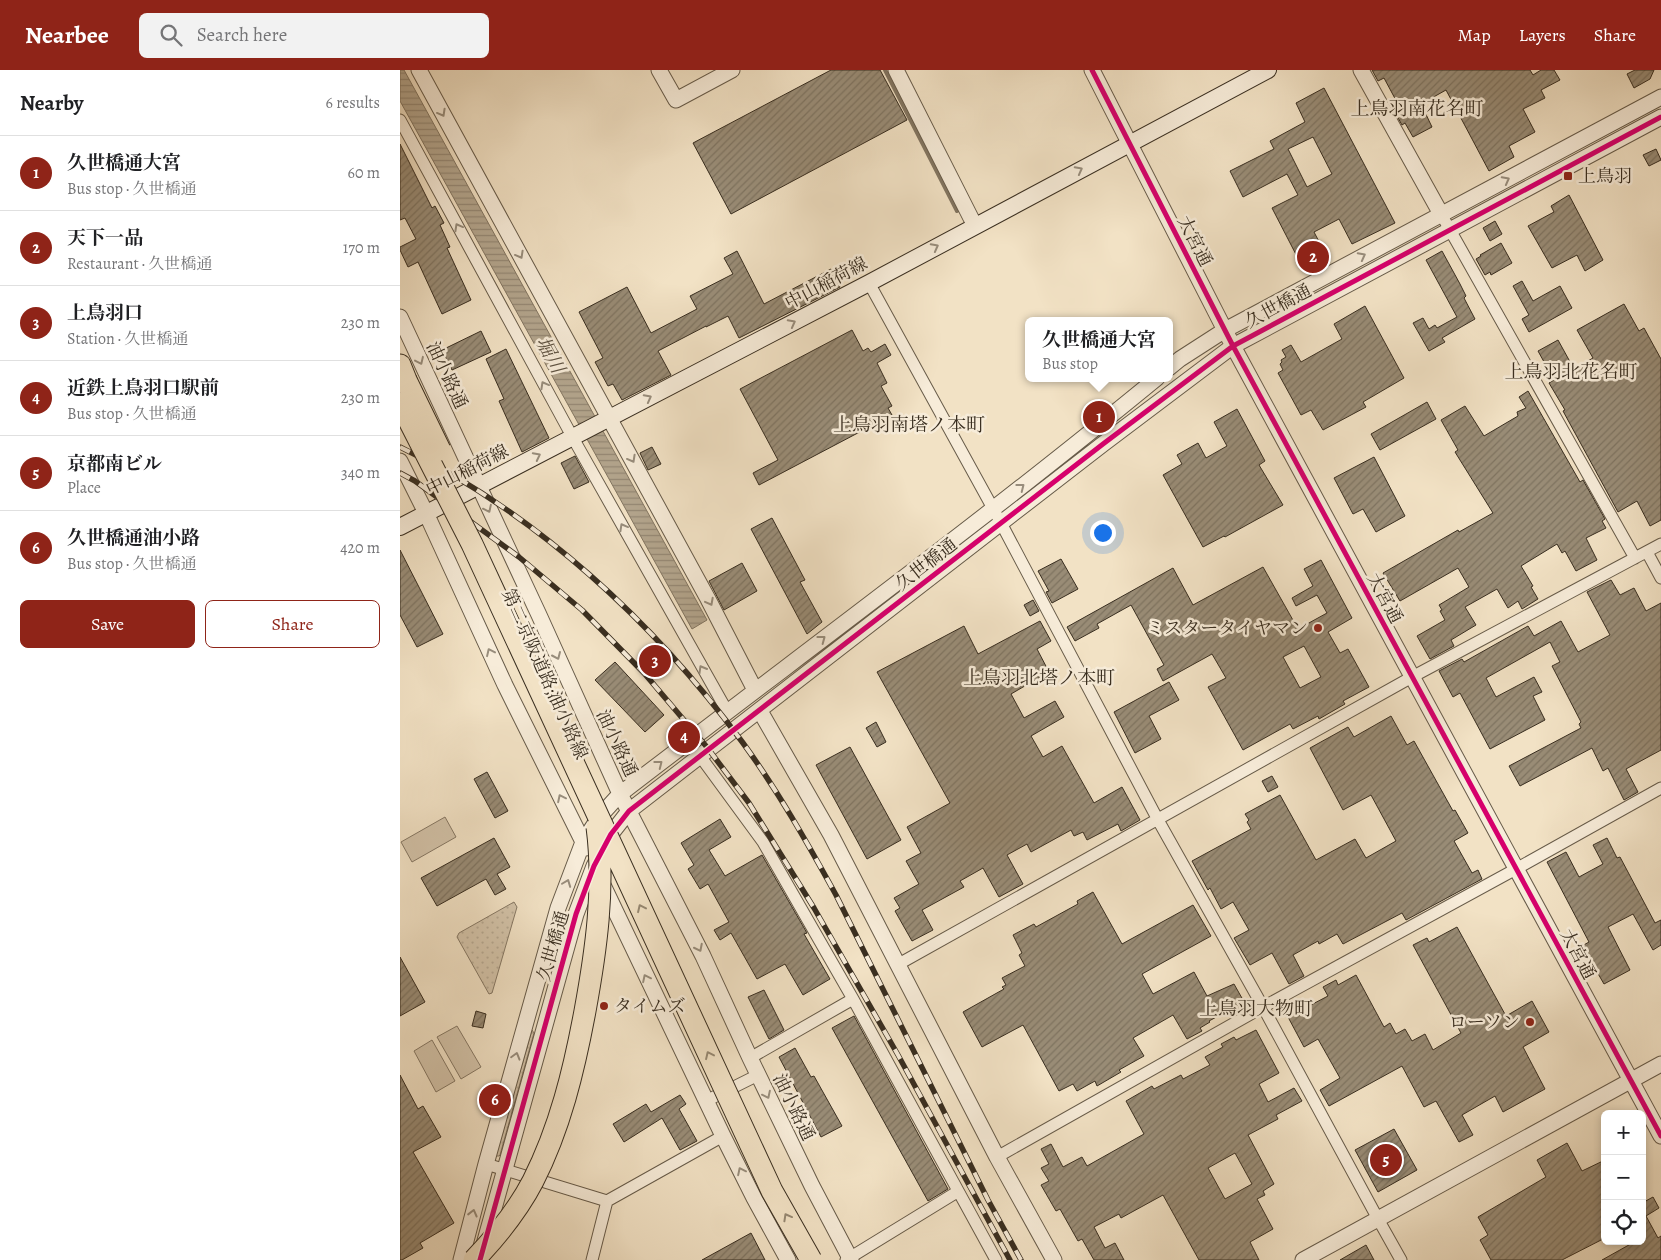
<!DOCTYPE html>
<meta charset="utf-8">
<style>
body{margin:0;font-family:Alegreya,"Noto Serif JP",serif;background:#f2f2f2;color:#202124}
.controls{position:absolute;right:15px;bottom:15px;display:grid;overflow:hidden;border-radius:8px;box-shadow:0 2px 8px #0003}
.controls button{width:45px;height:45px;display:grid;place-items:center;padding:0;border:0;border-bottom:1px solid #e0e0e0;background:#fff;color:#202124;font:25px sans-serif}
.you{position:absolute;left:702px;top:462px;width:18px;height:18px;margin:-12px;border:4px solid #fff;border-radius:50%;background:#1a73e8;box-shadow:0 0 0 8px #1a73e833}
.badge{display:grid;place-items:center;width:32px;height:32px;border-radius:50%;background:#8f2418;color:#fff;font-size:16px;font-weight:700}
.pin{position:absolute;translate:-50% -50%;border:2px solid #fff;box-shadow:0 1px 5px #0006}
.popup{position:absolute;left:625px;top:247px;width:148px;height:65px;box-sizing:border-box;display:grid;place-content:center;border-radius:8px;background:#fff;filter:drop-shadow(0 1px 4px #0005);font-size:16px;white-space:nowrap;color:#757577}
.popup b{font-size:19px;color:#202124}
.popup::after{content:'';position:absolute;left:50%;top:100%;margin-left:-10px;border:10px solid transparent;border-top-color:#fff}
.list{margin:0;padding:0;list-style:none}
h2{display:flex;justify-content:space-between;align-items:center;height:65px;margin:0;padding:0 20px;font-size:21px}
h2 small{font-size:16px;font-weight:400;color:#757577}
.list li{display:grid;grid-template-columns:32px 1fr auto;gap:15px;align-items:center;box-sizing:border-box;height:75px;padding:0 20px;border-top:1px solid #e0e0e0}
.list b{display:block;font-size:19px;white-space:nowrap}
.list p{margin:0;font-size:16px;white-space:nowrap;color:#757577}
.list em{font-size:16px;font-style:normal;color:#757577}
.actions{display:flex;gap:10px;padding:15px 20px}
.actions a{flex:1;padding:11px 0;border:1px solid #8f2418;border-radius:8px;text-align:center;font-size:18px;color:#8f2418}
.actions .main{background:#8f2418;color:#fff}
.icon{flex:none;width:28px;height:28px;fill:none;stroke:currentColor;stroke-width:2;stroke-linecap:round;stroke-linejoin:round}
.map{position:relative;flex:none;width:1261px;height:1190px;overflow:hidden}
header{display:flex;align-items:center;gap:30px;box-sizing:border-box;height:70px;padding:0 25px;background:#8f2418;color:#fff}
header strong{font-size:24px}
nav{display:flex;gap:28px;margin-inline-start:auto;font-size:18px}
.search{width:350px;height:45px;background:#f2f2f2;display:flex;align-items:center;gap:12px;box-sizing:border-box;padding:0 18px;border-radius:8px;color:#757577;font-size:19px}
main{display:flex}
aside{flex:1;background:#fff}
.map>svg:first-child{display:block}
</style>
<header>
<strong>Nearbee</strong>
<div class="search"><svg class="icon" aria-label="search" viewBox="0 0 24 24"><circle cx="10" cy="10" r="6"/><path d="M15 15l6 6"/></svg>Search here</div>
<nav><a>Map</a><a>Layers</a><a>Share</a></nav>
</header>
<main>
<aside>
<h2>Nearby<small>6 results</small></h2>
<ul class="list">
<li><span class="badge">1</span><div><b>久世橋通大宮</b><p>Bus stop · 久世橋通</p></div><em>60 m</em></li>
<li><span class="badge">2</span><div><b>天下一品</b><p>Restaurant · 久世橋通</p></div><em>170 m</em></li>
<li><span class="badge">3</span><div><b>上鳥羽口</b><p>Station · 久世橋通</p></div><em>230 m</em></li>
<li><span class="badge">4</span><div><b>近鉄上鳥羽口駅前</b><p>Bus stop · 久世橋通</p></div><em>230 m</em></li>
<li><span class="badge">5</span><div><b>京都南ビル</b><p>Place</p></div><em>340 m</em></li>
<li><span class="badge">6</span><div><b>久世橋通油小路</b><p>Bus stop · 久世橋通</p></div><em>420 m</em></li>
</ul>
<div class="actions"><a class="main">Save</a><a>Share</a></div>
</aside>
<div class="map">
<svg width="1261" height="1190" viewBox="0 0 1261 1190">
<defs>
<pattern id="green-dots" width="8" height="8" patternUnits="userSpaceOnUse" patternTransform="scale(1.25)"><rect width="8" height="8" fill="#d3c3a9"/><path d="M2 2h.1M6 6h.1" fill="none" stroke="#b6a891" stroke-width="1.8" stroke-linecap="round"/></pattern>
<pattern id="water-rules" width="6" height="5" patternUnits="userSpaceOnUse" patternTransform="scale(1.25)"><rect width="6" height="5" fill="#b3a58d"/><path d="M0 2.5h6" fill="none" stroke="#938773"/></pattern>
<pattern id="building-hatch" width="6" height="6" patternUnits="userSpaceOnUse" patternTransform="scale(1.25)"><rect width="6" height="6" fill="#998c76"/><path d="M-1 1l2-2M0 6l6-6M5 7l2-2" fill="none" stroke="#7e7360"/></pattern>
</defs>
<rect width="100%" height="100%" fill="#f2e2c5"/>
<filter id="stains"><feTurbulence type="fractalNoise" baseFrequency=".004" numOctaves="4"/><feColorMatrix values="0 0 0 0 .2 0 0 0 0 .09 0 0 0 0 .02 0 0 0 .5 -.17"/></filter>
<radialGradient id="worn" r=".72"><stop offset=".6" stop-color="#630" stop-opacity="0"/><stop offset="1" stop-color="#630" stop-opacity=".3"/></radialGradient>
<path fill="url(#green-dots)" stroke="#867864" d="M114,832L117,837L92,923L89,924L57,867L59,863Z
M132,960L134,963L100,1085L99,1086H95Z"/>
<path fill="#d3c3a9" stroke="#867864" d="M45,747L56,767L12,792L1,772Z
M57,956L81,997L61,1009L37,967Z
M32,970L55,1011L36,1022L14,981Z"/>
<path fill="url(#water-rules)" stroke="#827561" d="M0,0H4L307,550L292,559L0,31Z"/>
<g fill="none" stroke-linecap="round" stroke-linejoin="round">
<path stroke="#827561" stroke-width="4" d="M485,0L557,141"/>
</g>
<path fill="url(#building-hatch)" stroke="#392e20" fill-rule="evenodd" d="M431,0H480L507,50L331,144L293,73Z
M972,0H1130L1133,5L1141,0H1154L1160,10L1141,20L1145,28L1123,39L1135,62L1109,76L1114,87L1089,101L1046,20L1021,34L1032,57L1013,67L1005,53L1002,55L993,39L999,36L984,8L978,11Z
M1235,0H1254L1250,9L1234,18L1227,4Z
M924,18L995,153L952,174L939,149L914,162L927,187L904,200L872,138L898,125L887,104L843,127L830,101L874,79L870,71L905,52L896,33ZM913,67L932,104L907,117L888,79Z
M0,74L32,138L35,136L44,153L40,155L50,177L47,178L71,230L42,244L18,192L8,197L0,180V177L16,169L5,148L0,150Z
M1256,79L1261,90L1249,96L1243,85Z
M1169,125L1203,190L1185,201L1177,185L1152,198L1128,156L1154,142L1151,136Z
M1095,151L1102,164L1090,171L1083,158Z
M1101,173L1112,193L1091,205L1090,202L1085,205L1076,189L1081,186L1080,185Z
M337,181L364,234L431,199L440,217L339,268L328,246L306,257V256L258,281L271,305L222,330L213,314L208,316L195,292L203,288L179,242L227,217L251,263L297,239L290,226L333,204L324,188Z
M1042,181L1060,214L1066,226L1064,228L1075,249L1042,268L1045,272L1029,281L1013,253L1023,248L1029,259L1035,255L1037,258L1057,247L1026,190Z
M1122,211L1133,231L1160,216L1172,238L1129,262L1122,249L1129,245L1113,216Z
M1224,234L1239,261L1244,258L1261,289V450L1250,456L1237,431L1218,442L1163,341L1165,340L1149,313L1154,310L1138,281L1158,270L1174,299L1193,288L1177,260Z
M965,236L1004,308L963,332L966,337L923,360L911,340L901,345L878,303L883,300L880,294L882,292L881,290L886,287L882,280L891,275L901,292L942,269L934,254Z
M452,260L463,281L468,278L471,282L485,274L491,285L477,293L487,313L481,316L492,336L488,338L492,345L359,415L353,403L378,390L340,319Z
M81,261L91,282L52,300L42,280Z
M106,279L149,368L122,382L99,331L104,329L86,289Z
M1128,321L1180,412L1183,410L1205,449L1202,451L1206,458L1186,468L1197,490L1176,501L1165,481L1162,483L1157,474L1121,496L1133,516L1131,517L1138,529L1122,539L1118,531L1108,538L1097,519L1065,537L1076,555L1051,570L1054,576L1030,589L1017,566L1045,550L1040,541L1042,540L1039,535L1069,517L1058,498L1000,531L983,503L1058,460L1059,462L1093,443L1055,382L1058,380L1041,350L1065,336L1084,366L1118,346L1117,342L1126,338L1119,327Z
M1027,332L1036,349L980,380L971,364Z
M837,339L865,391L859,395L883,435L825,467L824,466L803,477L763,405L782,394L777,385L798,373L806,388L827,376L814,352Z
M252,377L261,394L248,400L240,383Z
M175,386L189,412L174,419L161,393Z
M974,387L1005,446L976,462L963,439L953,444L934,408Z
M372,448L405,510L400,512L422,552L407,564L351,459Z
M0,480L43,564L17,577L0,545Z
M661,489L678,519L652,533L646,522L649,521L638,501Z
M921,490L952,548L928,562L940,583L948,579L969,617L943,631L945,634L919,649L918,646L893,659L890,654L843,680L808,617L826,608L812,584L763,611L757,599L764,595L731,535L697,554L699,558L675,571L667,557L773,498L793,535L863,497L898,559L927,543L917,525L896,536L892,528L913,516L904,499ZM904,576L921,607L900,618L883,587Z
M342,493L357,521L324,540L309,511Z
M1211,510L1220,525L1234,518L1246,541L1261,533V680L1226,699L1238,722L1224,730L1208,698L1203,701L1192,678L1120,716L1109,696L1181,658L1179,654L1181,652L1152,596L1160,592L1150,572L1086,608L1096,627L1134,607L1142,622L1133,626L1145,650L1090,679L1060,623L1053,627L1039,601L1062,589L1064,592L1128,556L1134,566L1161,551L1178,582L1210,565L1187,522Z
M633,530L639,541L630,546L624,535Z
M640,551L651,571L637,579L649,602L611,624L624,648L655,631L664,647L631,666L643,687L662,676L694,733L722,717L740,750L721,761L718,754L687,770L683,762L674,766L671,760L631,782L627,774L607,785L623,814L599,827L583,798L560,811L564,817L522,840L533,860L512,871L495,841L500,838L494,828L519,814L506,791L521,783L507,757L550,733L477,602L564,556L578,584Z
M215,592L264,645L245,662L195,610Z
M769,612L779,630L749,646L761,669L735,683L714,642Z
M991,646L1007,675L1014,671L1053,741L1055,740L1068,763L1054,771L1072,803L1078,800L1082,809L1006,850L1002,843L943,874L937,864L919,874L918,871L893,885L904,906L889,914L872,883L850,895L834,868L849,860L833,832L821,839L810,818L808,820L792,791L851,759L847,752L849,750L845,744L880,725L916,790L955,769L966,788L996,771L971,725L943,740L910,678L948,657L954,667Z
M476,652L486,672L477,677L466,658Z
M450,677L501,770L467,789L416,695Z
M87,702L108,741L95,748L74,709Z
M872,706L878,717L868,722L862,711Z
M320,749L331,767L309,780L325,806L362,785L407,863L404,864L430,909L403,925L385,894L357,909L331,863L320,870L314,860L329,852L308,814L300,819L288,799L294,795L281,773Z
M94,768L110,797L97,804L106,819L95,825L86,809L37,836L21,808Z
M1207,768L1217,788L1220,787L1255,853L1261,850V875L1253,880L1233,844L1208,857L1230,900L1204,914L1182,876L1189,872L1147,792L1166,782L1179,807L1203,794L1193,775Z
M693,822L722,874L793,835L811,866L742,904L753,924L794,902L807,926L834,914L847,937L836,944L833,938L809,951L810,952L800,958L802,961L787,969L773,945L733,968L744,986L719,1000L721,1002L697,1016L695,1011L677,1021L673,1014L659,1021L623,955L582,977L563,942L604,919L602,917L606,915L602,908L625,896L619,885L622,883L613,865L634,854L636,857L678,834L677,831Z
M1057,857L1106,946L1132,931L1149,962L1123,977L1145,1019L1103,1042L1095,1026L1062,1045L1073,1065L1059,1072L1036,1031L1024,1037L1002,996L929,1036L920,1020L940,1008L918,969L904,977L888,947L928,926L923,917L936,910L938,915L956,905L984,957L990,953L996,964L1005,959L1012,971L1025,964L1033,980L1061,963L1013,875L1027,868L1029,872Z
M0,887L25,932L0,946Z
M364,920L384,960L369,969L348,927Z
M76,941L86,944L83,958L72,956Z
M454,946L548,1119L528,1131L432,958Z
M856,960L879,1003L859,1014L868,1032L894,1018L902,1031L876,1045L878,1049L848,1065L874,1114L863,1121L865,1125L857,1129L873,1159L850,1172L859,1190H799L763,1125L721,1148L719,1144L694,1157L705,1178L715,1173L724,1190H694L682,1169L678,1171L660,1139L656,1141L641,1115L649,1111L641,1098L649,1094L641,1079L651,1074L663,1097L682,1087L687,1096L744,1064L726,1031L752,1016L754,1019L781,1005L783,1009L810,995L805,987L823,977L821,974L834,967L836,970ZM835,1083L852,1114L825,1129L808,1098Z
M395,978L411,1007L414,1006L442,1056L421,1067L379,987Z
M0,1005L18,1039L23,1036L41,1067L13,1082L54,1153L20,1173L23,1178L2,1190H0Z
M280,1025L286,1034L279,1039L297,1071L280,1080L262,1048L224,1072L213,1054L246,1034L251,1042Z
M994,1059L1017,1100L978,1122L955,1080Z
M1167,1073L1182,1101L1205,1090V1168L1162,1190H1091L1080,1170L1088,1165L1078,1147L1146,1107L1137,1090Z
M1253,1127L1259,1138L1246,1146L1258,1168L1261,1166V1190H1202L1236,1171H1242V1133Z
M351,1163L365,1190H302Z
M966,1175L974,1190H940Z"/>
<g fill="none" stroke-linecap="round" stroke-linejoin="round">
<g stroke="#675b49" stroke-width="13">
<path id="minor" d="M0,50L173,368L327,641
M1041,144L1235,488
M469,213L601,453L758,750L863,937L978,1149L1001,1190
M1247,482L1261,508
M300,686L363,772L453,929L596,1190
M497,895L1012,607L1261,474
M350,988L453,929
M306,1031L358,1005
M597,1087L863,937L1116,799L1261,718
M86,1094L207,1131L323,1066
M192,1190L207,1131
M446,1190L557,1122"/>
</g>
<g stroke="#675b49" stroke-width="17">
<path id="tertiary" d="M19,0L308,529L355,620
M259,0L276,30L332,0
M496,0L575,156
M692,0L833,276L1261,1066
M961,0L1041,144
M0,247L139,545L220,724L303,886L350,988L412,1116L451,1190
M769,298L780,289L825,260L1261,27
M0,391L26,443L105,615L186,778
M360,641L431,765L597,1087L654,1190
M202,813L323,1066L354,1128L388,1190
M83,1178L176,844L194,796L211,764L229,741L703,374L833,276L1261,47
M61,1190L86,1094L158,838L183,772L200,746L220,724C399,586 582,452 757,308
M903,1190L1261,994"/>
</g>
<g stroke="#392e20" stroke-width="18">
<path id="secondary" d="M0,457L469,213L868,0"/>
</g>
<g stroke="#392e20" stroke-width="23">
<path id="motorway" d="M0,295L6,310"/>
</g>
<use href="#minor" stroke="#f7ecd9" stroke-width="11"/>
<use href="#tertiary" stroke="#f7ecd9" stroke-width="15"/>
<use href="#secondary" stroke="#f7ecd9" stroke-width="16"/>
<use href="#motorway" stroke="#f2e2c5" stroke-width="21"/>
<g stroke="#392e20" stroke-width="5.5">
<path id="rail" d="M0,377C136,443 254,552 343,673C378,721 408,774 436,825L588,1130L621,1190
M0,403L15,411L119,487L182,540L244,603L306,676L349,733L414,838L498,985L610,1190"/>
</g>
<use href="#rail" stroke="#f7ecd9" stroke-width="4" stroke-dasharray="11" stroke-linecap="butt"/>
<g stroke="#392e20" stroke-width="23" stroke-linecap="butt">
<path id="motorway-bridge" d="M6,310L40,380
M0,333L72,474L372,1121L411,1190
M74,1190C97,1166 118,1140 133,1111C160,1058 174,1000 185,941C196,881 205,818 197,757"/>
</g>
<use href="#motorway-bridge" stroke="#f2e2c5" stroke-width="21"/>
<g stroke="#f7ecd9" stroke-width="8">
<path id="cycleway" d="M692,0L833,276L1261,1066
M80,1190L176,844L194,796L211,764L229,741L703,374L833,276L1261,47"/>
</g>
<use href="#cycleway" stroke="#d6006c" stroke-width="5"/>
</g>
<defs><path id="oneway-chevron" d="M-2-3.5L2.5 0L-2 3.5" fill="none" stroke-width="1.6" stroke-linecap="round" stroke-linejoin="round" transform="scale(1.25)"/></defs>
<g stroke="#988d7c">
<use href="#oneway-chevron" transform="translate(42 43) rotate(61)"/>
<use href="#oneway-chevron" transform="translate(679 100) rotate(-28)"/>
<use href="#oneway-chevron" transform="translate(1106 110) rotate(-28)"/>
<use href="#oneway-chevron" transform="translate(58 157) rotate(-119)"/>
<use href="#oneway-chevron" transform="translate(535 177) rotate(-28)"/>
<use href="#oneway-chevron" transform="translate(120 185) rotate(61)"/>
<use href="#oneway-chevron" transform="translate(962 186) rotate(-28)"/>
<use href="#oneway-chevron" transform="translate(392 253) rotate(-28)"/>
<use href="#oneway-chevron" transform="translate(20 291) rotate(65)"/>
<use href="#oneway-chevron" transform="translate(144 315) rotate(-119)"/>
<use href="#oneway-chevron" transform="translate(248 328) rotate(-28)"/>
<use href="#oneway-chevron" transform="translate(137 386) rotate(-27)"/>
<use href="#oneway-chevron" transform="translate(232 389) rotate(61)"/>
<use href="#oneway-chevron" transform="translate(621 417) rotate(-38)"/>
<use href="#oneway-chevron" transform="translate(88 439) rotate(64)"/>
<use href="#oneway-chevron" transform="translate(223 457) rotate(-119)"/>
<use href="#oneway-chevron" transform="translate(310 532) rotate(62)"/>
<use href="#oneway-chevron" transform="translate(422 569) rotate(-37)"/>
<use href="#oneway-chevron" transform="translate(90 582) rotate(-115)"/>
<use href="#oneway-chevron" transform="translate(157 586) rotate(66)"/>
<use href="#oneway-chevron" transform="translate(302 599) rotate(-120)"/>
<use href="#oneway-chevron" transform="translate(259 694) rotate(-38)"/>
<use href="#oneway-chevron" transform="translate(161 728) rotate(-116)"/>
<use href="#oneway-chevron" transform="translate(167 813) rotate(-69)"/>
<use href="#oneway-chevron" transform="translate(299 878) rotate(63)"/>
<use href="#oneway-chevron" transform="translate(246 908) rotate(-116)"/>
<use href="#oneway-chevron" transform="translate(116 986) rotate(-74)"/>
<use href="#oneway-chevron" transform="translate(367 1025) rotate(64)"/>
<use href="#oneway-chevron" transform="translate(341 1101) rotate(-116)"/>
<use href="#oneway-chevron" transform="translate(73 1143) rotate(-76)"/>
</g>
<g stroke="#968872">
<use href="#oneway-chevron" transform="translate(241 838) rotate(-115)"/>
<use href="#oneway-chevron" transform="translate(309 985) rotate(-115)"/>
<use href="#oneway-chevron" transform="translate(387 1147) rotate(-119)"/>
</g>
<g fill="#8f2418" stroke="#f7ecd9" stroke-width="2">
<rect x="1163" y="101" width="10" height="10" rx="2.5"/>
<circle cx="918" cy="558" r="5"/>
<circle cx="204" cy="936" r="5"/>
<circle cx="1130" cy="952" r="5"/>
</g>
<g text-anchor="middle" dominant-baseline="central" stroke-width="5" stroke-linejoin="round" paint-order="stroke">
<g font-size="18" fill="#392e20" stroke="#f7ecd9" text-anchor="start">
<text x="1178" y="106">上鳥羽</text>
<text x="908" y="558" text-anchor="end">ミスタータイヤマン</text>
<text x="214" y="936">タイムズ</text>
<text x="1120" y="952" text-anchor="end">ローソン</text>
</g>
<g font-size="18" fill="#392e20" stroke="#f7ecd9">
<text transform="translate(795 171) rotate(63)">大宮通</text>
<text transform="translate(426 213) rotate(-28)">中山稲荷線</text>
<text transform="translate(878 236) rotate(-28)">久世橋通</text>
<text transform="translate(47 305) rotate(65)">油小路通</text>
<text transform="translate(67 400) rotate(-27)">中山稲荷線</text>
<text transform="translate(526 494) rotate(-38)">久世橋通</text>
<text transform="translate(985 528) rotate(62)">大宮通</text>
<text transform="translate(145 604) rotate(66)">第二京阪道路;油小路線</text>
<text transform="translate(217 673) rotate(65)">油小路通</text>
<text transform="translate(153 876) rotate(-74)">久世橋通</text>
<text transform="translate(1178 884) rotate(62)">大宮通</text>
<text transform="translate(394 1037) rotate(64)">油小路通</text>
</g>
<g font-size="19" fill="#392e20" stroke="#f7ecd9">
<text x="1017" y="39">上鳥羽南花名町</text>
<text x="1171" y="302">上鳥羽北花名町</text>
<text x="509" y="355">上鳥羽南塔ノ本町</text>
<text x="639" y="608">上鳥羽北塔ノ本町</text>
<text x="856" y="939">上鳥羽大物町</text>
</g>
<g font-size="19" font-style="italic" fill="#5e5241" stroke="#f7ecd9">
<text transform="translate(150 285) rotate(61)">堀川</text>
</g>
</g>
<rect width="100%" height="100%" filter="url(#stains)"/>
<rect width="100%" height="100%" fill="url(#worn)"/>
</svg>
<div class="controls">
<button>+</button>
<button>−</button>
<button><svg class="icon" aria-label="locate" viewBox="0 0 24 24"><circle cx="12" cy="12" r="6"/><path d="M12 2v4M12 18v4M2 12h4M18 12h4"/></svg></button>
</div>
<div class="you"></div>
<div class="pin badge" style="left:699px;top:347px">1</div>
<div class="popup"><b>久世橋通大宮</b>Bus stop</div>
<div class="pin badge" style="left:913px;top:187px">2</div>
<div class="pin badge" style="left:255px;top:591px">3</div>
<div class="pin badge" style="left:284px;top:667px">4</div>
<div class="pin badge" style="left:986px;top:1090px">5</div>
<div class="pin badge" style="left:95px;top:1030px">6</div>
</div>
</main>
